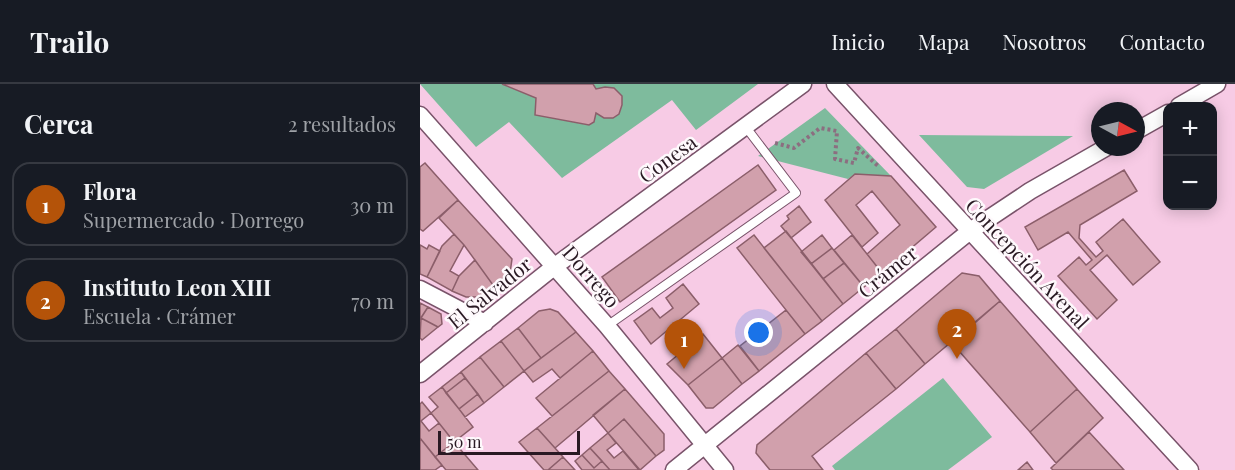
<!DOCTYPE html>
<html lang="es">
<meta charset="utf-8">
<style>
body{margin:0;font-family:"Playfair Display",serif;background:#20242c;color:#f1f3f6}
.controls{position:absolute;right:18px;top:18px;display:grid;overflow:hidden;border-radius:12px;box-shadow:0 3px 15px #0003}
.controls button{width:54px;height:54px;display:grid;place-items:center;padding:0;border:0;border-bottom:2px solid #363941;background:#171b24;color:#f1f3f6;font:30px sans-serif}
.compass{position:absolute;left:671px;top:18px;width:54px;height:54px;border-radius:50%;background:#171b24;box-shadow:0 3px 15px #0003;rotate:97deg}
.scale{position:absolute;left:18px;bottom:15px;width:142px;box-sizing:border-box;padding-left:6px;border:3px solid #291923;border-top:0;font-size:16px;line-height:21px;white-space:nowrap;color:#291923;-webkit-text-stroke:4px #fef9fc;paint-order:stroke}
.you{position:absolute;left:339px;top:249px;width:21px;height:21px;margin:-15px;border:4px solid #fff;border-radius:50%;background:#1a73e8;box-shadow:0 0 0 9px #1a73e833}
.badge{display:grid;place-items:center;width:39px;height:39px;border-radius:50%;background:#b45309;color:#fff;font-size:20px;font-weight:700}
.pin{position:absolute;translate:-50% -50px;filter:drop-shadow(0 2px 3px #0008)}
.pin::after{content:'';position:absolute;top:32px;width:21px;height:18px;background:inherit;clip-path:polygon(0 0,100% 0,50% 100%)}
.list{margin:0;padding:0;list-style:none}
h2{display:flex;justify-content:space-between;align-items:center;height:78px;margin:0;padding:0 24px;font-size:26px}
h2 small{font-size:20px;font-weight:400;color:#9ea1a6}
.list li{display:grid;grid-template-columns:39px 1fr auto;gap:18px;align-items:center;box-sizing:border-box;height:84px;margin:0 12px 12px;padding:0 12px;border:2px solid #363941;border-radius:18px}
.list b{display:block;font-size:22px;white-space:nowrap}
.list p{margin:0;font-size:20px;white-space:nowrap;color:#9ea1a6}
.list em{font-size:20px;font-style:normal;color:#9ea1a6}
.map{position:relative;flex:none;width:815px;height:386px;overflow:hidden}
header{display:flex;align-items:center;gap:36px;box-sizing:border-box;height:84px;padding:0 30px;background:#171b24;border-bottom:2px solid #363941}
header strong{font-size:28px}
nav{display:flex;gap:33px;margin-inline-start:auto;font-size:21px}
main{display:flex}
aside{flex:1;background:#171b24}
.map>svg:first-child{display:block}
</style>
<header>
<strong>Trailo</strong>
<nav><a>Inicio</a><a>Mapa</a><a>Nosotros</a><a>Contacto</a></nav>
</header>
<main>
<aside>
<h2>Cerca<small>2 resultados</small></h2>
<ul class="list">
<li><span class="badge">1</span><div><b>Flora</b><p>Supermercado · Dorrego</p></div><em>30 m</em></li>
<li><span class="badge">2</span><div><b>Instituto Leon XIII</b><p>Escuela · Crámer</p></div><em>70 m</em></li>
</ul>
</aside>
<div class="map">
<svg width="815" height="386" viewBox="0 0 815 386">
<rect width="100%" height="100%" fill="#f7cbe5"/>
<path fill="#7ebb9d" d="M0,0H82L116,14V31L168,41L174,37L176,29L184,34H193C201,28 202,22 202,12C193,3 188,2 176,5L173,0H338L276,46L252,16L142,94L89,38L56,63Z
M405,24L471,92L435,90L428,95L338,72Z
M499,51L653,52L564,105L547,103Z
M523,294L572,353L528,386H415L412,382Z"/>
<path fill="#d1a0ac" stroke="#8b5e6a" stroke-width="1.5" d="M82,0H173L176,5L185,3L194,4L202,12V21L199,30L193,34H184L176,29L174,38L169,41L115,31L116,14Z
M5,79L38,116L3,147L0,145V83Z
M338,81L356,106L200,218L182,193Z
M704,86L717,107L660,141L659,154L676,173L683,167L676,158L703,135L740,178L713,201L687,171L670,186L697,216L677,235L638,192L659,173L666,181L672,176L648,148L618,166L605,143Z
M435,90L471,92L516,143L462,189L447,170L480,141L452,107L436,121L458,149L442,163L405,116Z
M38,116L92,175L90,189L73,201L44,161L19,134Z
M379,122L391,138L371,154L361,142L369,135L367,132Z
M366,147L423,220L402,237L344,164Z
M34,150L44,161L30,187L39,192L32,207L7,193L22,162Z
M334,151L402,237L385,250L317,164Z
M402,151L412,164L391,180L381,168Z
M432,151L462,189L444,203L414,166Z
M0,161L7,165L9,161L20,167L7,193L0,190Z
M412,164L424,179L403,195L391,180Z
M55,176L73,201L57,213H46L32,207L39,192Z
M424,179L444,203L423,220L403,195Z
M542,189L559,192L580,217L505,280L476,245Z
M263,200L279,220L231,260L214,237L232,224L240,234L253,224L246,214Z
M580,217L657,305L610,348L532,259Z
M0,219L8,223L0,235Z
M8,223L21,230L22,240L18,243L1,234Z
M130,225L138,228L156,248L121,274L98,244L119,227Z
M366,226L385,250L339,287L320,262Z
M1,234L18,243L2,256L0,254Z
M98,244L121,274L104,287L81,257Z
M476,245L505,280L476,305L446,269Z
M156,248L173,267L140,294L132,285L113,298L104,287Z
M283,250L302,274L268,301L247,280Z
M81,257L104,287L84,303L60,273Z
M318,261L339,287L322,300L302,274Z
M173,267L189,287L132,332L116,314Z
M446,269L476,305L392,372L403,386H350L336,369L337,361Z
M60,273L84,303L64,319L41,288Z
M302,274L322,300L293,324H286L268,301Z
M189,287L205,305L135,364L117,344Z
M41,288L45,294L26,309L22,303Z
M45,294L58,310L39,325L26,309Z
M22,303L53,343L34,358L11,329L18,323L9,313Z
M205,305L244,350V366L236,372L204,335L188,349L173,331Z
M657,305L683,334L636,379L610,348Z
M58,310L64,319L45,333L39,325Z
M2,318L11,329L1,337L9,347L19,339L34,358L15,373L0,354V320Z
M204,335L236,372L220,386L188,349Z
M117,344L143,373L128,386H124L99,358Z
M669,348L704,386H633L631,384Z
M188,349L196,359L187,366L194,374L203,367L219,386H190L170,364Z
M0,354L22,381L15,386H0Z
M34,358L58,386H26L15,373Z
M170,364L182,377L174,384L162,371Z
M162,371L174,384L182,377L190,386H162L155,377Z
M143,373L155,386H128Z
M607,378L613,386H598Z"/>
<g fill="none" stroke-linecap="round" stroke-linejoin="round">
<g stroke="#79536a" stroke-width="10">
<path id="lane" d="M187,242L376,109L325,42"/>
</g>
<g stroke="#79536a" stroke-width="19">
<path id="street" d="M415,0L770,386
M759,22L797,0
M0,31L187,242L305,386
M716,47L748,29
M0,205L65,239
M0,290L135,182L383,0
M254,386L550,147L610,107L687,63"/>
</g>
<path stroke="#8c6e80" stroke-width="4" stroke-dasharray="3 3" stroke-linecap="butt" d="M355,59L374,64L400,44L417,47L415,75L434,79L438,64L458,82"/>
<use href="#lane" stroke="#fff" stroke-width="8"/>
<use href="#street" stroke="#fff" stroke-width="16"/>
</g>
<g text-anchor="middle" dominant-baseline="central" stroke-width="5" stroke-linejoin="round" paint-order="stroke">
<g font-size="20" fill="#291923" stroke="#fef9fc">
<text transform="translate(247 74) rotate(-36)">Conesa</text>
<text transform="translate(608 179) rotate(47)">Concepción Arenal</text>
<text transform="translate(467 187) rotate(-39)">Crámer</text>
<text transform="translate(172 192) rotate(49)">Dorrego</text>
<text transform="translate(69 208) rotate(-39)">El Salvador</text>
</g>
</g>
</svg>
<div class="controls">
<button>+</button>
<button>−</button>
</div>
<svg class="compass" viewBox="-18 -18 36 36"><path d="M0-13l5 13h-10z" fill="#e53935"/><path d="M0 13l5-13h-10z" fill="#9ea1a6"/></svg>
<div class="scale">50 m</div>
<div class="you"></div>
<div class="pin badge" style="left:264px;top:285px">1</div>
<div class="pin badge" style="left:537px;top:275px">2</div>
</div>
</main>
